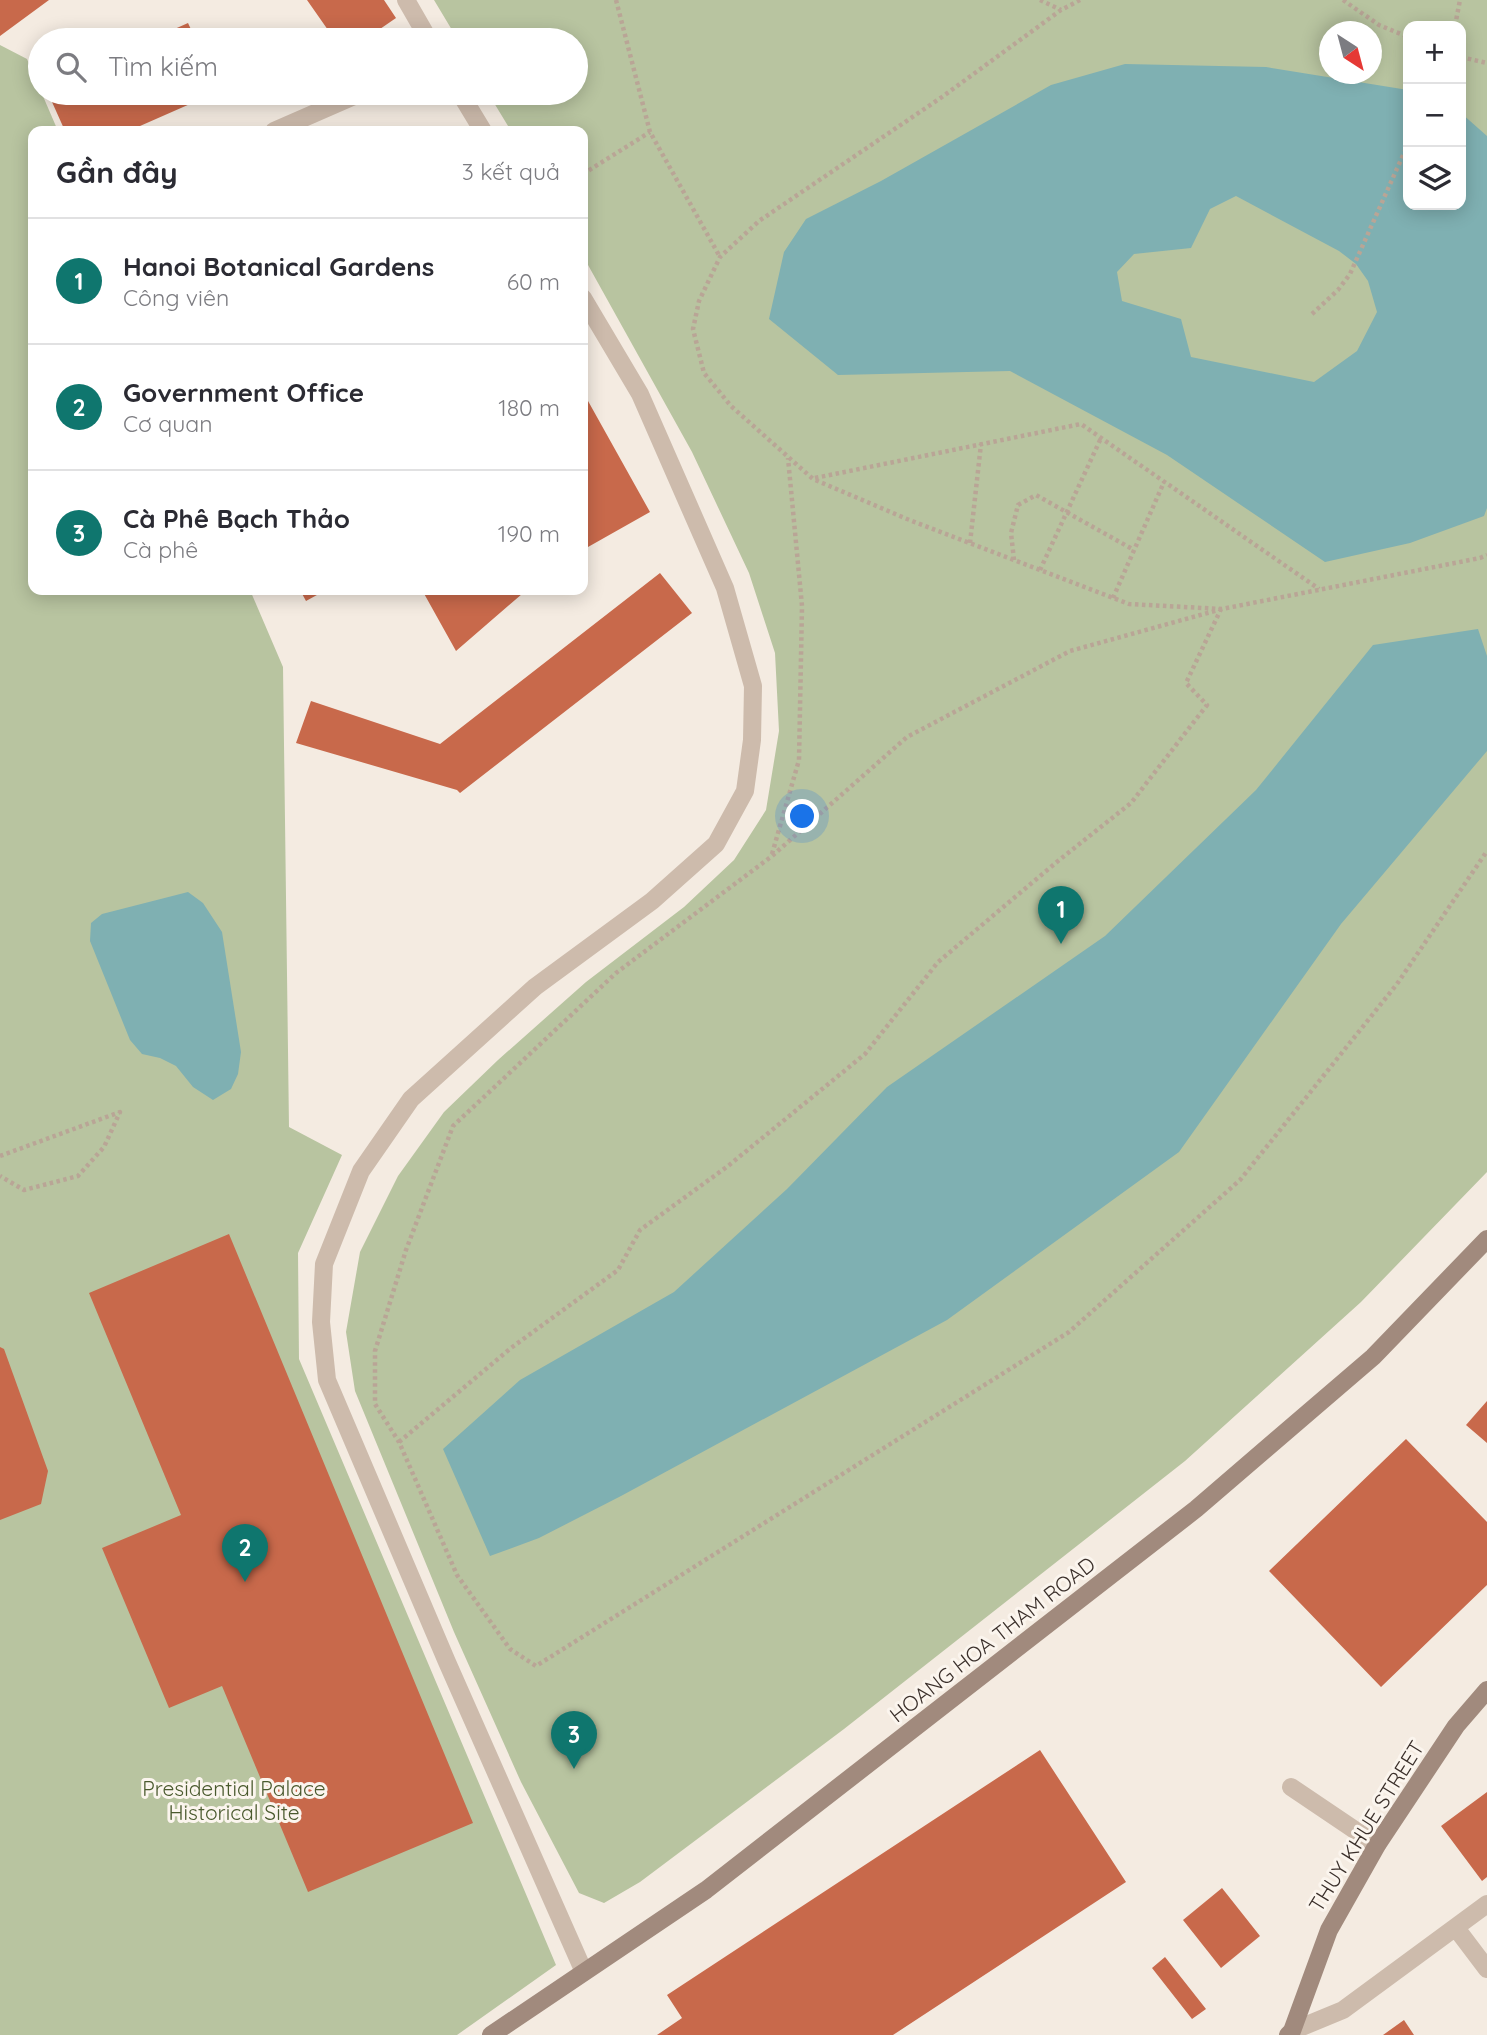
<!DOCTYPE html>
<html lang="vi">
<meta charset="utf-8">
<style>
body{margin:0;font-family:Quicksand,sans-serif;background:#f7f7f7;color:#2b2b33}
.controls{position:absolute;right:21px;top:21px;display:grid;overflow:hidden;border-radius:14px;box-shadow:0 4px 18px #0003}
.controls button{width:63px;height:63px;display:grid;place-items:center;padding:0;border:0;border-bottom:2px solid #e1e1e2;background:#fff;color:#2b2b33;font:35px sans-serif}
.compass{position:absolute;left:1319px;top:21px;width:63px;height:63px;border-radius:50%;background:#fff;box-shadow:0 4px 18px #0003;rotate:144deg}
.you{position:absolute;left:803px;top:817px;width:24px;height:24px;margin:-18px;border:5px solid #fff;border-radius:50%;background:#1a73e8;box-shadow:0 0 0 10px #1a73e833}
.badge{display:grid;place-items:center;width:46px;height:46px;border-radius:50%;background:#0f766e;color:#fff;font-size:23px;font-weight:700}
.pin{position:absolute;translate:-50% -58px;filter:drop-shadow(0 2px 4px #0008)}
.pin::after{content:'';position:absolute;top:37px;width:24px;height:21px;background:inherit;clip-path:polygon(0 0,100% 0,50% 100%)}
.list{margin:0;padding:0;list-style:none}
h2{display:flex;justify-content:space-between;align-items:center;height:91px;margin:0;padding:0 28px;font-size:30px}
h2 small{font-size:23px;font-weight:400;color:#7c7c81}
.list li{display:grid;grid-template-columns:46px 1fr auto;gap:21px;align-items:center;box-sizing:border-box;height:126px;padding:0 28px;border-top:2px solid #e1e1e2}
.list b{display:block;font-size:26px;white-space:nowrap}
.list p{margin:0;font-size:23px;white-space:nowrap;color:#7c7c81}
.list em{font-size:23px;font-style:normal;color:#7c7c81}
.icon{flex:none;width:38px;height:38px;fill:none;stroke:currentColor;stroke-width:2;stroke-linecap:round;stroke-linejoin:round}
.map{position:relative;flex:none;width:1487px;height:2035px;overflow:hidden}
.search{position:absolute;background:#fff;box-shadow:0 4px 18px #0003;left:28px;top:28px;width:560px;height:77px;display:flex;align-items:center;gap:18px;box-sizing:border-box;padding:0 24px;border-radius:38px;color:#7c7c81;font-size:26px}
.panel{position:absolute;background:#fff;box-shadow:0 4px 18px #0003;left:28px;top:126px;width:560px;height:469px;border-radius:14px}
.map>svg:first-child{display:block}
</style>
<div class="map">
<svg width="1487" height="2035" viewBox="0 0 1487 2035">
<rect width="100%" height="100%" fill="#f4ebe1"/>
<path fill="#b8c4a0" fill-rule="evenodd" d="M434,0H1487V1172L1361,1302L1185,1461L844,1729L640,1882L604,1903L579,1893L521,1782L454,1632L355,1391L346,1332L360,1252L398,1176L444,1112L498,1060L586,982L684,907L734,860L766,810L779,731L775,653L749,573L692,452L583,256V131H511L488,93H576V40H458ZM1408,26H1461V205H1408ZM1330,32H1372V74H1330Z
M0,45L27,59L58,131H33V590H250L283,667L289,1127L342,1155L298,1253L299,1359L556,1965L457,2035H0Z"/>
<path fill="#7fb0b2" fill-rule="evenodd" d="M1125,64L1266,67L1408,90V205H1461V113L1487,136V508L1484,516L1410,543L1325,562L1167,455L1010,371L838,375L769,319L784,252L806,219L881,181L1051,85ZM1236,196L1339,251L1356,264L1368,281L1377,312L1357,351L1314,382L1191,357L1181,319L1122,301L1117,272L1134,254L1191,248L1210,209Z
M1478,629L1487,656V751L1341,924L1179,1152L947,1320L621,1496L539,1538L490,1556L443,1449L520,1380L674,1292L787,1189L887,1087L1105,936L1256,790L1373,645Z
M188,892L203,903L222,932L241,1052L238,1074L231,1089L213,1100L193,1087L176,1066L160,1058L142,1054L130,1040L90,941L91,923L102,914Z"/>
<path fill="#c8694b" d="M0,0H49L0,36Z
M307,0H384L396,18L364,40H335Z
M188,23L196,40H150Z
M48,93H215L140,126L142,131H65Z
M583,392L650,512L588,547L583,538Z
M660,573L692,613L460,793L457,790L296,743L311,701L440,744Z
M300,590H326L306,601Z
M422,590H520L522,594L456,651Z
M229,1234L473,1823L308,1892L222,1686L169,1708L102,1548L181,1515L89,1293Z
M0,1347L4,1349L48,1471L41,1504L0,1520Z
M1487,1401V1443L1466,1425Z
M1406,1439L1487,1522V1585L1381,1687L1269,1571Z
M1040,1750L1126,1882L893,2035H657L682,2018L667,1995Z
M1487,1792V1877L1482,1881L1441,1826Z
M1222,1888L1260,1936L1221,1968L1183,1920Z
M1165,1957L1206,2009L1192,2019L1152,1968Z
M1404,2020L1414,2035H1383Z"/>
<g fill="none" stroke-linecap="round" stroke-linejoin="round">
<path stroke="#b9a596" stroke-width="4.5" stroke-dasharray="3.5 3.5" stroke-linecap="butt" d="M616,0L650,132L720,257
M1040,0L1061,10
M1080,0L1061,10L942,97L759,221L720,257L699,301L693,329L704,373L731,406L813,479L907,519L1129,604L1222,609L1480,558L1487,555
M1343,0L1379,25L1408,37
M1455,26L1460,0
M1461,57L1487,63
M583,174L650,132
M1312,314L1338,290L1350,274L1408,144
M815,478L1081,424L1319,589
M970,543L981,444
M1014,560L1011,533L1018,505L1036,495L1134,550
M1040,570L1101,438
M1113,598L1164,482
M1222,609L1070,651L907,737L772,856L616,973L453,1126L406,1250L375,1351V1404L399,1442L457,1575L510,1649L536,1666L1069,1332L1240,1180L1397,984L1487,851
M772,854L799,760L802,606L788,458
M0,1156L120,1112L104,1147L78,1176L24,1190L0,1176
M399,1442L511,1348L618,1270L640,1230L728,1166L865,1054L938,962L1058,861L1131,803L1207,705L1186,683L1221,609"/>
<path stroke="#cdbbac" stroke-width="18" d="M406,0L429,40
M460,93L483,131
M274,131L361,93
M583,298L640,394L725,588L753,686L752,740L745,791L716,844L652,901L535,987L411,1099L361,1171L324,1264L321,1322L327,1380L447,1662L584,1972
M1291,1787L1377,1845
M1456,1928L1487,1969
M1292,2031L1343,2010L1487,1904"/>
<path stroke="#a18a7d" stroke-width="18" d="M491,2035L706,1890L1196,1509L1373,1357L1487,1239
M1288,2035L1292,2031L1329,1930L1377,1845L1456,1726L1487,1690"/>
</g>
<g text-anchor="middle" dominant-baseline="central" stroke-width="6" stroke-linejoin="round" paint-order="stroke">
<g font-size="21" fill="#3b302b" stroke="#fbf5ee">
<text transform="translate(992 1639) rotate(-38)">HOANG HOA THAM ROAD</text>
<text transform="translate(1366 1826) rotate(-58)">THUY KHUE STREET</text>
</g>
<g font-size="21" fill="#4a5a2e" stroke="#fbf5ee">
<text x="234" y="1788">Presidential Palace<tspan x="234" dy="24">Historical Site</tspan></text>
</g>
</g>
</svg>
<div class="controls">
<button>+</button>
<button>−</button>
<button><svg class="icon" aria-label="layers" viewBox="0 0 24 24"><path d="M12 4l9 5-9 5-9-5zM3 14l9 5 9-5"/></svg></button>
</div>
<svg class="compass" viewBox="-18 -18 36 36"><path d="M0-13l5 13h-10z" fill="#e53935"/><path d="M0 13l5-13h-10z" fill="#7c7c81"/></svg>
<div class="you"></div>
<div class="pin badge" style="left:1061px;top:944px">1</div>
<div class="pin badge" style="left:245px;top:1582px">2</div>
<div class="pin badge" style="left:574px;top:1769px">3</div>
<div class="search"><svg class="icon" aria-label="search" viewBox="0 0 24 24"><circle cx="10" cy="10" r="6"/><path d="M15 15l6 6"/></svg>Tìm kiếm</div>
<section class="panel">
<h2>Gần đây<small>3 kết quả</small></h2>
<ul class="list">
<li><span class="badge">1</span><div><b>Hanoi Botanical Gardens</b><p>Công viên</p></div><em>60 m</em></li>
<li><span class="badge">2</span><div><b>Government Office</b><p>Cơ quan</p></div><em>180 m</em></li>
<li><span class="badge">3</span><div><b>Cà Phê Bạch Thảo</b><p>Cà phê</p></div><em>190 m</em></li>
</ul>
</section>
</div>
